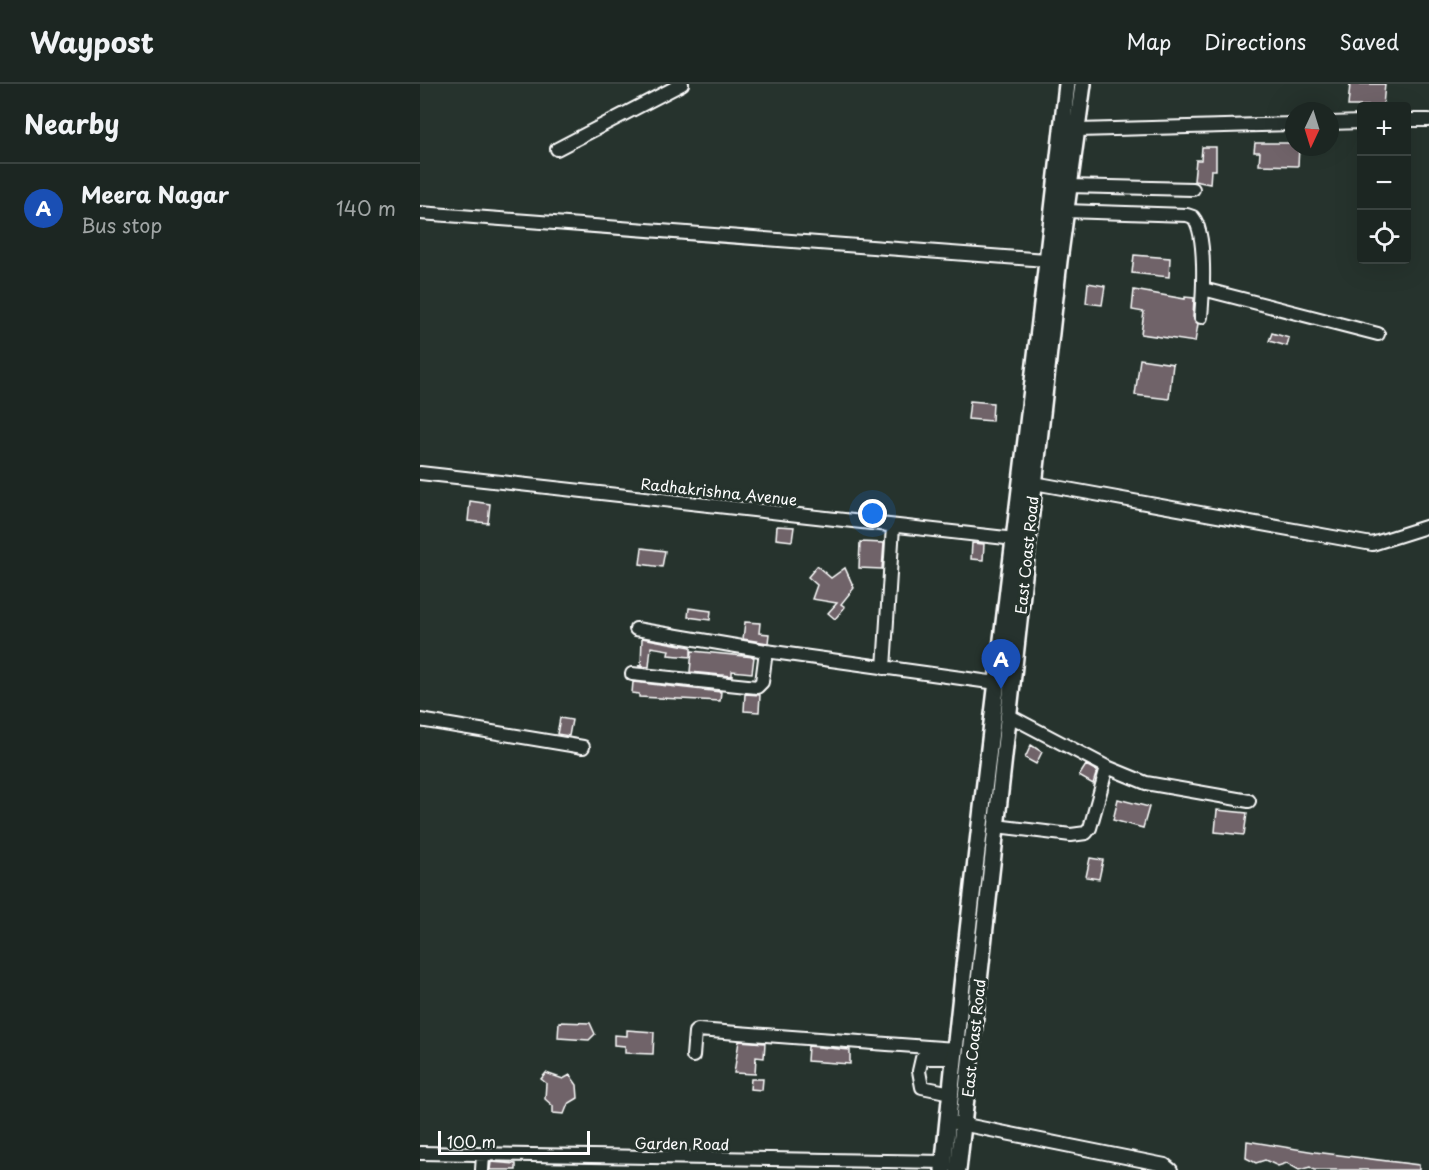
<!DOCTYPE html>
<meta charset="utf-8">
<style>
body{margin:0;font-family:"Playpen Sans",sans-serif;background:#252e2a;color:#f1f3f6}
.controls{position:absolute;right:18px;top:18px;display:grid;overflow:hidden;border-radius:6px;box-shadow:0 6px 24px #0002}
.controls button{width:54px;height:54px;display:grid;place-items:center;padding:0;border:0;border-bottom:2px solid #3a4340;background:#1c2622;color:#f1f3f6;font:30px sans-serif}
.compass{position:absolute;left:865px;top:18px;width:54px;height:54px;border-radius:50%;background:#1c2622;box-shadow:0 6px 24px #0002;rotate:184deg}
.scale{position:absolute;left:18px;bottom:15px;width:152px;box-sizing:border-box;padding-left:6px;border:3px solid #fff;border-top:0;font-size:16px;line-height:21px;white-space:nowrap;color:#fff;-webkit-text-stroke:4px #26332d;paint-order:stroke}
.you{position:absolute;left:453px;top:430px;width:21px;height:21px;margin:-15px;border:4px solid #fff;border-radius:50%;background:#1a73e8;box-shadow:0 0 0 9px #1a73e833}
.badge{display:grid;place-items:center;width:39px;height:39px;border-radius:50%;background:#db2777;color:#fff;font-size:20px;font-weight:700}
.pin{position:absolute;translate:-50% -50px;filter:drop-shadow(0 2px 3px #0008)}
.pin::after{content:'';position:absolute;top:32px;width:21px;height:18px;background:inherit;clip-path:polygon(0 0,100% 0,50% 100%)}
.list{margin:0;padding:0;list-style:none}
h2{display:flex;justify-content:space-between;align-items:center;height:78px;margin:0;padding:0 24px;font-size:26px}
h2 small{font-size:20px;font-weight:400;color:#a0a5a5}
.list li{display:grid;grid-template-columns:39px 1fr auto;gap:18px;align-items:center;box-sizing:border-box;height:90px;padding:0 24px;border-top:2px solid #3a4340}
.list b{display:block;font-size:22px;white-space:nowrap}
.list p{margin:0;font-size:20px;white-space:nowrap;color:#a0a5a5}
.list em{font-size:20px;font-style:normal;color:#a0a5a5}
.icon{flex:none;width:33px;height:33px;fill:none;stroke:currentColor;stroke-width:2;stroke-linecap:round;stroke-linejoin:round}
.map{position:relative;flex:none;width:1009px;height:1086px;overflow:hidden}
header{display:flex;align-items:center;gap:36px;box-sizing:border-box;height:84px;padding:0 30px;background:#1c2622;border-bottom:2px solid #3a4340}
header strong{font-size:28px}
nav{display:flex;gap:33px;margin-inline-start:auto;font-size:21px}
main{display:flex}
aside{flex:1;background:#1c2622}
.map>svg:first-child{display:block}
</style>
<header>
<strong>Waypost</strong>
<nav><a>Map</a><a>Directions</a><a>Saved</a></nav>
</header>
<main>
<aside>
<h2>Nearby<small></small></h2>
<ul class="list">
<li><span class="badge" style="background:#1a4fb4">A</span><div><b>Meera Nagar</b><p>Bus stop</p></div><em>140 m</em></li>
</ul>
</aside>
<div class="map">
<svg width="1009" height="1086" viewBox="0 0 1009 1086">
<rect width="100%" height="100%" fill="#26332d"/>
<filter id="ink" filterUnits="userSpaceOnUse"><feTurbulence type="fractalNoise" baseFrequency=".0167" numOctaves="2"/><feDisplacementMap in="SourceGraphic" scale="12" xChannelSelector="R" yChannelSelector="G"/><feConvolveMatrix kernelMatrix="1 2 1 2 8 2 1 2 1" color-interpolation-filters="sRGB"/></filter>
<g filter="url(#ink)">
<path fill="#6f6469" stroke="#fff" stroke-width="1.5" d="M930,0H965L963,22H928Z
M835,59H874V63H879L878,82L839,81L840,68H834Z
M782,63H796V86H791L790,100L774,97L776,76H781Z
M714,171L750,174L749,193L712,189Z
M668,199L685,202L682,221L666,219Z
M714,206L765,215V213L774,214L773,233L778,240L775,258L721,250L724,228L712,226Z
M852,249L869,254L867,262L849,257Z
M720,275L753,280L749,315L715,311Z
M550,317L573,319L572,337L548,335Z
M50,417L70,420L68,439L48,437Z
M357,442L374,443L372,457L356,455Z
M440,458L464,459L462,485L439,484Z
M552,459L564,460L563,476L551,475Z
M222,464L245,467L242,483L220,480Z
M397,482L411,494L425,484L434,504L421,520L425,523L415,535L408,529L417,519L392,515L397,501L388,493Z
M269,524L291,527L290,536L268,533Z
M325,538L340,539L339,549L349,550L348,559L323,555Z
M222,554L271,563V573L248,571L249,566L231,563L229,583L218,582L221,581Z
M272,567L334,573L332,589L312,587V592L270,588Z
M213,598L301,608L300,617L219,613V610L212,609Z
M325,610L340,611L339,628L324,627Z
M140,634L152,636L149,652L137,650Z
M611,661L622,668L616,680L605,674Z
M666,681L677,687L673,700L659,692Z
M698,715L729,723L723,744L693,736Z
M797,726L827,729L824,751L795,748Z
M670,774L683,776L679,795L666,793Z
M139,938L170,939L175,950L169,956L138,954Z
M207,946L234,948L233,970L205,969V962L194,961V951L207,952Z
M319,957L345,959L344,974L336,973L335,990L314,989Z
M388,962L430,966V980L387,977Z
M126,989L143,995L150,991L157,1001L158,1014L148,1020L144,1030L133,1029V1022L125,1015L126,999L121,995Z
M331,995H343L342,1006L330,1005Z
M827,1057L895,1068L999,1081V1086H894L890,1083L879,1086L867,1079L858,1082L845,1076L836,1079L826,1074Z
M71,1078L96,1080V1086H70Z"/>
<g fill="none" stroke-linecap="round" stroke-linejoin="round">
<g stroke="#fff" stroke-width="16">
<path id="minor" d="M986,36H1009
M910,39L942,38
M658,46L874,40
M137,65L262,0
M648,102L773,105
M645,127L767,131L773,133C787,150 783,211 781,233
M0,129L626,176
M783,205L958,250
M0,389L595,455
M614,399L952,460L1009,442
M216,545L346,567L577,599
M464,584L473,442
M212,590L337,603L342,598L346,567
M588,631L687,683L726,699L829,717
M0,636L163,663
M576,742L651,751L666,749L670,744L687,683
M273,972L275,948L278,946L535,965
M531,1009L502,1003L499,987L502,974H534
M536,1039L745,1081L751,1086
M0,1069L524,1078
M62,1086L63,1071"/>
</g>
<g stroke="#fff" stroke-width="20">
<path id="major" d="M523,1086C558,723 608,362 647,0
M538,1086L639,177L663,0"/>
</g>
<use href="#minor" stroke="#26332d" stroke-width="12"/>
<use href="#major" stroke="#26332d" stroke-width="15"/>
</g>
</g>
<g text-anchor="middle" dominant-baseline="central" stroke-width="6" stroke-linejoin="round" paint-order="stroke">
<g font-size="15" fill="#fff" stroke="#26332d">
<text transform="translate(299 407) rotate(6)">Radhakrishna Avenue</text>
<text transform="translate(606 471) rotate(-84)">East Coast Road</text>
<text transform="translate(553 954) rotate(-84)">East Coast Road</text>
<text transform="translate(262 1059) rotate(1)">Garden Road</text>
</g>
</g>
</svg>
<div class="controls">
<button>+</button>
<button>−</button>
<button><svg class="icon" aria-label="locate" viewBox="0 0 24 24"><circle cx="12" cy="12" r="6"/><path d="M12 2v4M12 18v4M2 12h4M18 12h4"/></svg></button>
</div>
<svg class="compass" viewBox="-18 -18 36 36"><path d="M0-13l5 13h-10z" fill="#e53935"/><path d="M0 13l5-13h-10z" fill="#a0a5a5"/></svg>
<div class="scale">100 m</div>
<div class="you"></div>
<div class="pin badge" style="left:581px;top:605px;background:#1a4fb4">A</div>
</div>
</main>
